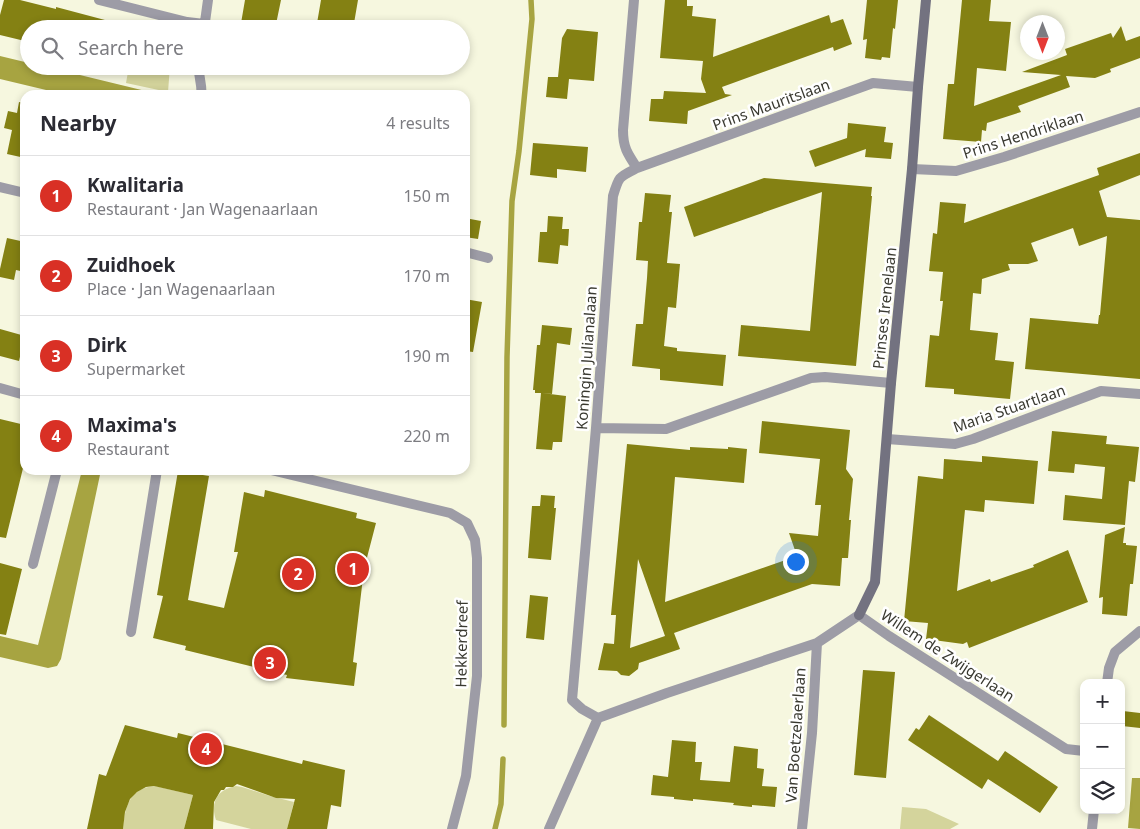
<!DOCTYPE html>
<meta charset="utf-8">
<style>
body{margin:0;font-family:"Noto Sans",sans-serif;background:#f2f2f3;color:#2b2b33}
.controls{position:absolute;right:15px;bottom:15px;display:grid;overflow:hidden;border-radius:10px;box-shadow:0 2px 8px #0003}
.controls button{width:45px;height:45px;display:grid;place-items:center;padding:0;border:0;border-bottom:1px solid #e1e1e2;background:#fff;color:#2b2b33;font:25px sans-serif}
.compass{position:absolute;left:1020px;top:15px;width:45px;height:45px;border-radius:50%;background:#fff;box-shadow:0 2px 8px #0003;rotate:180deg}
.you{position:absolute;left:795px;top:561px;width:18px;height:18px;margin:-12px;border:4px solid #fff;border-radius:50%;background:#1a73e8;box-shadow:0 0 0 8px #1a73e833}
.badge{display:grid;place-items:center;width:32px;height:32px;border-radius:50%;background:#d93025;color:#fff;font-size:16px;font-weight:700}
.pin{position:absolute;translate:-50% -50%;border:2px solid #fff;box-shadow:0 1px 5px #0006}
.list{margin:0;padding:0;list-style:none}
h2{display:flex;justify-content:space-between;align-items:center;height:65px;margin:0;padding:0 20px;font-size:21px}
h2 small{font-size:16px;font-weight:400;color:#7c7c81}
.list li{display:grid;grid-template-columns:32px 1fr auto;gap:15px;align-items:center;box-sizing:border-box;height:80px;padding:0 20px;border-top:1px solid #e1e1e2}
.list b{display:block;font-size:19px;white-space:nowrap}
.list p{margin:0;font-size:16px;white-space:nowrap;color:#7c7c81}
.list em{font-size:16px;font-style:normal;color:#7c7c81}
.icon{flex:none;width:28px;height:28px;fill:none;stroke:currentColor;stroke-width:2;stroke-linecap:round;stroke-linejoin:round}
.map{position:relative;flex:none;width:1140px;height:829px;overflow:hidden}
.search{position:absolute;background:#fff;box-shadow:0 2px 8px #0003;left:20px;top:20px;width:450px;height:55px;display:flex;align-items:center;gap:12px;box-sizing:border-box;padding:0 18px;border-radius:28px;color:#7c7c81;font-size:19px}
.panel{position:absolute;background:#fff;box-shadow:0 2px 8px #0003;left:20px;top:90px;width:450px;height:385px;border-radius:15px}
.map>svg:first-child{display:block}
</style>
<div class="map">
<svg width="1140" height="829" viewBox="0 0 1140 829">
<rect width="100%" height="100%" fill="#f6f7df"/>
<path fill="#d4d49c" d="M129,66H170L168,92L126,83Z
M155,786L193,795L184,829H123C125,807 129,788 155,786Z
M236,786L242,787L270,796L294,802L287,829H251L216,820C210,803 217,789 236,786Z
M902,807L926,809L959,824L950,829H900Z"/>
<path fill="#a7a441" d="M0,56L29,63V66H43L162,95H67L0,79Z
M82,470H101L61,659L57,666L48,668L0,657V636L38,645Z
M1132,778H1140V829L1128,828Z"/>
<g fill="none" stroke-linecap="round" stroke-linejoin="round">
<path stroke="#a7a441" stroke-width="5.5" d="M504,725L507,357L512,201L519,151L532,19L531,0
M495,829L501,804L503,759"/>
</g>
<path fill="#848113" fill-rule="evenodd" d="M4,0H20L56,9V7L120,24V29H29V42L0,35V15Z
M245,0H281L275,29H240Z
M321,0H358L353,29H316Z
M665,0H687V6H693L692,16L716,19L713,57L829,15L831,23L843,19L852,44L834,51L833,47L722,87L725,94L732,95L688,111L687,124L649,121L651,99H663L664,91L706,93L701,79L703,61L660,58Z
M867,0H898L895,29L893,28L890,58L882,57L881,60L865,58L867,39L863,40Z
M962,0H991L989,21L1011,22L1006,71L977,68L974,106L1061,75L1022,72L1067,55L1065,49L1111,33L1113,38L1121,26L1126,41L1140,36V58L1110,69L1111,72L1095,78L1066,76L1070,87L1018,106L1021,112L987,123L986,131L982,130L981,142L943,139L948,84H954Z
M567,29L598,32L594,81L569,79L567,99L546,97L548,77H558L562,38Z
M19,102L25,103V158L7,154L12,130L4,128L8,111L17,113Z
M848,123L886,127L884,142L893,143L891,159L865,157L866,149L815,167L809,151L847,138Z
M533,143L588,147L586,172L557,169V178L530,175Z
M1140,153V175L1099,191L1107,217L1140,220V379L1025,369L1030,318L1098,324L1099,315H1100L1107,236L1079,246L1073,228L1031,243L1038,261L1028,264H1008L1010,270L982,279L981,294L973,293L970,330L998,333L995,360L1014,362L1010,399L954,394V389L925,387L930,335L939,336L943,301H940L943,272L929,271L933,233L937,234L940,202L966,204L964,223L1099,175L1097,168Z
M764,178L872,187L871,196H872L856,366L738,356L741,325L810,331L822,192L694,237L684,207Z
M645,193L671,195L669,212H672L667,263L680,264L676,308L668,307L664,346L677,348V351L726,355L723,386L660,380V369L632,366L636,324H643L647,278L648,261L636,260L639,222H642Z
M548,216L563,217L562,229H569L568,246L560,245L558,264L538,262L540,232H547Z
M465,218L481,221L478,239L465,237Z
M7,238L25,242V272L16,270L14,280L0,277V269Z
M465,299L482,302L473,352L465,351Z
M542,325L572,328L570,345L557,343L552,394L542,393L566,396L562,442H553L552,450L536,449L541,393H535V390H533L537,345H540Z
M0,329L25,336L19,361L0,356Z
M0,419L25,425V460L6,538L0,537Z
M762,421L850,430L846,469L853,479L849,520H851L848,558H842L840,586L812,584L674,633L680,649L639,663L638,669L629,676L621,675L617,671L598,670L604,643L614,644L616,615H611L627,444L690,450V447L728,449V447L747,449L744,483L675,477L665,602L797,556L789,533L818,536L821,505H815L820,459L759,453ZM638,559L665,636L630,648Z
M1052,431L1107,436L1106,444L1139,447L1135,482L1129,481L1125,525L1063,520L1065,495L1102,499L1105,467L1075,464L1074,473L1048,471Z
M982,456L1038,461L1034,504L985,500L984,512L965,510L957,591L990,579L991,582L1034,567L1033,565L1068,550L1088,602L969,648L967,642L963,644L926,639L928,623L904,621L918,476L943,479L944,459L982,462Z
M178,471L209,476L188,600L224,608L238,552H234L244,492L264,497L265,490L357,513L356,518L376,523L364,569L353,662L357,663L354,686L286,678L287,675L185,650L186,646L153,638L163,596L157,595Z
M541,495L555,496L554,508H556L551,560L528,558L532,506H540Z
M1125,527L1123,543H1126V545L1137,546L1133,584H1130L1127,616L1102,614L1103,597L1099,598L1105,535Z
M0,563L22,569L6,635L0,634Z
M530,595L548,597L544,640L526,638Z
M863,670L895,672L886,778L854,775Z
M1123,711L1140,713V728L1122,726Z
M929,715L998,761L1005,751L1058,787L1040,813L988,779L982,789L908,740L916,728L919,730Z
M125,725L177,738L178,733L302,764L303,760L345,770L341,807L331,805L327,829H287L295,799L276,798L237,784L233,787H226L224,790H221L214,802L213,829H184L193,795L154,786L146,787L137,792L130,799L125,812L123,829H87L99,774L106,776Z
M672,740L696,742L695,762H702L700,780L730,782L734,746L758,749L757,768L764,769L762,786L777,787L775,807L752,805V807L733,805L734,803L693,799V801L674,799V797L651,795L653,775L668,777Z"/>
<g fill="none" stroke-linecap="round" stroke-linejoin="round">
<path stroke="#9d9ca6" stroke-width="10" d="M99,0L187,22L204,24
M204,29L208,0
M199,66C198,77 203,86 201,95
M292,66L302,68
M637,168L873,83L918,87
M912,169L956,171L1004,157L1140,112
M0,187L25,193
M465,252L488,258
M0,388L25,395
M596,428L666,429L811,378L825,377L891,383
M887,439L955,444L973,439L1101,391L1140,394
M271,470L450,513L467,523L475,540L477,558V676L466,776L452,829
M33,564L57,470
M131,632L157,470
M1107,683L1109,668L1115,652L1140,631
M598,718L582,709L572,700L596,428L613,196C619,176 619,177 637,168C627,153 623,147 623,130L634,0
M598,718L667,693L817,643L859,615L889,636L1066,749L1084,751
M549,829L598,718
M802,829L812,733L817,643
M1092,829L1094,810"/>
<path stroke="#737280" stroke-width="10" d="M859,615L875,582L891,383L912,169L918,87L926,0"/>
</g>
<g text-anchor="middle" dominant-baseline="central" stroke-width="5" stroke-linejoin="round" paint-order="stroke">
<g font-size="15" fill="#393930" stroke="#fff">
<text transform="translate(771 104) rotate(-20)">Prins Mauritslaan</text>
<text transform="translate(1023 134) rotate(-18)">Prins Hendriklaan</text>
<text transform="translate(884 308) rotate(-84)">Prinses Irenelaan</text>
<text transform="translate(586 358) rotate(-86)">Koningin Julianalaan</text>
<text transform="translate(1009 408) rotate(-19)">Maria Stuartlaan</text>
<text transform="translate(461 644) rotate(-89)">Hekkerdreef</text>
<text transform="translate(948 655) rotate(33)">Willem de Zwijgerlaan</text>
<text transform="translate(795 735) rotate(-86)">Van Boetzelaerlaan</text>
</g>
</g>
</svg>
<div class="controls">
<button>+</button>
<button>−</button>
<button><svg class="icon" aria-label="layers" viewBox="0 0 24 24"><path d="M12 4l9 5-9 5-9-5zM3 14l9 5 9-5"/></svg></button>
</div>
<svg class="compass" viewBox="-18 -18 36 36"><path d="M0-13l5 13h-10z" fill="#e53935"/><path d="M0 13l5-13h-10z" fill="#7c7c81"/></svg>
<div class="you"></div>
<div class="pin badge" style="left:353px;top:569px">1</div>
<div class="pin badge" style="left:298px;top:574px">2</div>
<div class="pin badge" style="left:270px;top:663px">3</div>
<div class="pin badge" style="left:206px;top:749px">4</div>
<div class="search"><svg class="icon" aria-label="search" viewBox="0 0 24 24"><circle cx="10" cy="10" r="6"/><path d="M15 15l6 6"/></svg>Search here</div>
<section class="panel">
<h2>Nearby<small>4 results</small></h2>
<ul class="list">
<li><span class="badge">1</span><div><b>Kwalitaria</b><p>Restaurant · Jan Wagenaarlaan</p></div><em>150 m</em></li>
<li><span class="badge">2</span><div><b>Zuidhoek</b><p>Place · Jan Wagenaarlaan</p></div><em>170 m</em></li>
<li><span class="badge">3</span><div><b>Dirk</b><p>Supermarket</p></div><em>190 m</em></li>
<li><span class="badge">4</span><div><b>Maxima's</b><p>Restaurant</p></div><em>220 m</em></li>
</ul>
</section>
</div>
